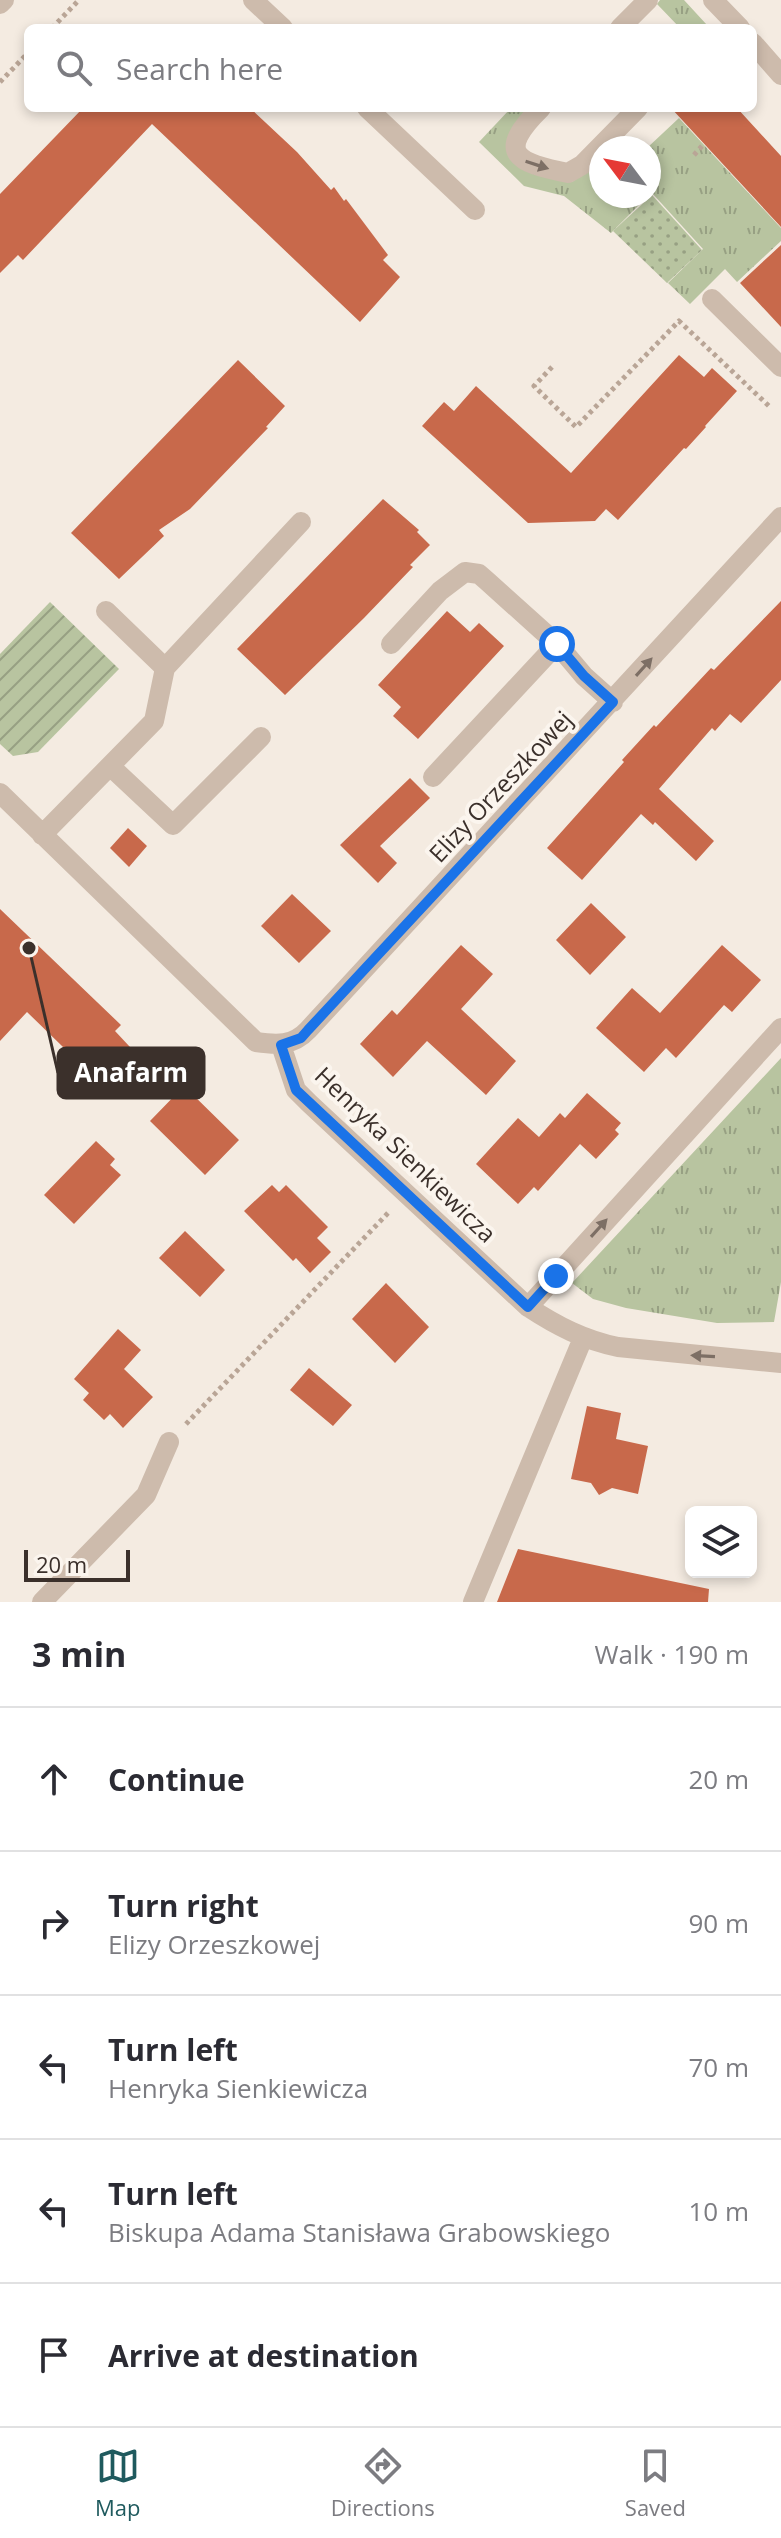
<!DOCTYPE html>
<meta charset="utf-8">
<style>
body{margin:0;font-family:"Open Sans",sans-serif;background:#f7f7f7;color:#2b2b33}
.controls{position:absolute;right:24px;bottom:24px;display:grid;overflow:hidden;border-radius:12px;box-shadow:0 4px 12px #0003}
.controls button{width:72px;height:72px;display:grid;place-items:center;padding:0;border:0;border-bottom:2px solid #e1e1e2;background:#fff;color:#2b2b33;font:40px sans-serif}
.compass{position:absolute;left:589px;top:136px;width:72px;height:72px;border-radius:50%;background:#fff;box-shadow:0 4px 12px #0003;rotate:302deg}
.scale{position:absolute;left:24px;bottom:20px;width:106px;box-sizing:border-box;padding-left:8px;border:4px solid #3b302b;border-top:0;font-size:22px;line-height:28px;white-space:nowrap;color:#3b302b;-webkit-text-stroke:6px #fbf5ee;paint-order:stroke}
.stop{position:absolute;width:24px;height:24px;margin:-18px;border:6px solid #1a73e8;border-radius:50%;background:#fff}
.stop.end{background:#1a73e8;border-color:#fff;box-shadow:0 2px 8px #0008}
.list{margin:0;padding:0;list-style:none}
h2{display:flex;justify-content:space-between;align-items:center;height:104px;margin:0;padding:0 32px;font-size:34px}
h2 small{font-size:26px;font-weight:400;color:#7c7c81}
.list li{display:grid;grid-template-columns:52px 1fr auto;gap:24px;align-items:center;box-sizing:border-box;height:144px;padding:0 32px;border-top:2px solid #e1e1e2}
.list b{display:block;font-size:30px;white-space:nowrap}
.list p{margin:0;font-size:26px;white-space:nowrap;color:#7c7c81}
.list em{font-size:26px;font-style:normal;color:#7c7c81}
.icon{flex:none;width:44px;height:44px;fill:none;stroke:currentColor;stroke-width:2;stroke-linecap:round;stroke-linejoin:round}
.map{position:relative;flex:none;width:781px;height:1602px;overflow:hidden}
.search{position:absolute;background:#fff;box-shadow:0 4px 12px #0003;left:24px;right:24px;top:24px;height:88px;display:flex;align-items:center;gap:20px;box-sizing:border-box;padding:0 28px;border-radius:12px;color:#7c7c81;font-size:30px}
.sheet{height:824px;background:#fff}
nav{display:flex;justify-content:space-around;align-items:center;box-sizing:border-box;height:112px;border-top:2px solid #e1e1e2;background:#fff;font-size:22px;color:#7c7c81}
nav a{display:grid;justify-items:center;gap:4px}
nav .on{color:#1f5a5e}
.map>svg:first-child{display:block}
</style>
<div class="map">
<svg width="781" height="1602" viewBox="0 0 781 1602">
<defs>
<pattern id="grass-tufts" width="24" height="20" patternUnits="userSpaceOnUse" patternTransform="scale(2)"><rect width="24" height="20" fill="#b8c4a0"/><path d="M3 7l-1-3M5 7V3M7 7l1-3M15 17l-1-3M17 17v-4M19 17l1-3" fill="none" stroke="#97a083"/></pattern>
<pattern id="park-dots" width="8" height="8" patternUnits="userSpaceOnUse" patternTransform="scale(2)"><rect width="8" height="8" fill="#b8c4a0"/><path d="M2 2h.1M6 6h.1" fill="none" stroke="#97a083" stroke-width="1.8" stroke-linecap="round"/></pattern>
<pattern id="garden-furrows" width="10" height="10" patternUnits="userSpaceOnUse" patternTransform="scale(2)"><rect width="10" height="10" fill="#b8c4a0"/><path d="M-1 1l2-2M0 10L10 0M9 11l2-2" fill="none" stroke="#97a083"/></pattern>
</defs>
<rect width="100%" height="100%" fill="#f4ebe1"/>
<path fill="url(#grass-tufts)" d="M660,0H684L707,25L704,28H680L657,4Z
M511,108H531L512,161C530,177 550,178 572,182L597,163L601,164V196H648L611,233L564,196L524,186L479,142Z
M679,118L781,228V241L737,282L725,269L690,304L668,283L703,249L652,193L649,195L647,148Z
M781,1058V1282L774,1322L717,1323L626,1308L593,1299L572,1283Z"/>
<path fill="url(#park-dots)" d="M652,195L702,250L667,283L613,231Z"/>
<path fill="url(#garden-furrows)" d="M50,602L119,669L38,752L13,756L0,744V654Z"/>
<path fill="#c8694b" d="M83,108H250L297,152L331,190L334,187L344,201L346,199L388,255L383,260L400,277L360,322L152,124L23,260L18,255L0,273V194Z
M671,108H737L781,156V227Z
M781,245V327L740,283Z
M679,355L704,377L712,368L737,391L705,426L706,427L686,449L684,448L618,520L606,509L595,521L528,523L422,426L444,402L454,411L476,386L571,473Z
M238,360L285,406L266,427L268,428L190,509L159,530L164,536L119,579L71,533Z
M383,499L419,530L417,532L430,545L410,565L413,567L364,618L285,695L237,649Z
M781,601V680L741,723L730,714L715,731L712,728L659,789L714,841L696,861L655,822L653,825L641,814L582,880L547,848L624,762L622,760L654,725L656,727L711,668L714,670Z
M447,611L470,632L479,623L504,646L418,739L393,716L401,707L378,685Z
M410,778L430,798L380,846L397,863L378,883L340,845Z
M128,828L147,846L129,867L110,848Z
M292,894L331,931L299,963L261,926Z
M591,903L626,937L590,975L556,940Z
M0,909L121,1025L115,1031L130,1047L97,1080L27,1012L0,1041Z
M461,945L493,974L461,1009L516,1061L486,1095L427,1041L393,1077L360,1044L392,1010L397,1015Z
M722,945L761,980L732,1012L724,1005L676,1058L666,1048L644,1072L596,1028L632,988L660,1013Z
M184,1086L239,1140L205,1175L150,1121Z
M587,1093L621,1123L615,1130L619,1134L596,1159L580,1144L538,1191L534,1187L518,1204L476,1164L518,1118L539,1137L560,1113L565,1118Z
M96,1141L115,1159L110,1165L121,1175L74,1224L44,1195Z
M272,1185L279,1192L286,1185L328,1227L317,1238L331,1252L310,1273L296,1258L293,1261L244,1211Z
M185,1231L225,1270L200,1297L159,1258Z
M386,1283L429,1327L395,1363L352,1319Z
M118,1329L141,1350L124,1369L153,1397L123,1428L110,1414L104,1420L83,1400L89,1393L74,1379Z
M309,1368L352,1405L333,1426L290,1390Z
M587,1406L621,1413L616,1439L648,1446L638,1494L612,1488L599,1495L591,1483L571,1479Z
M518,1549L709,1589L708,1602H497Z"/>
<g fill="none" stroke-linecap="round" stroke-linejoin="round">
<path stroke="#b9a596" stroke-width="5" stroke-dasharray="4 4" stroke-linecap="butt" d="M52,28L79,0
M0,82L28,53
M694,155L702,146
M552,367L534,386L576,427L679,321L770,407
M186,1424L389,1212"/>
<path stroke="#cdbbac" stroke-width="20" d="M253,0L283,28
M713,0L740,28
M0,4L4,0
M620,28L648,0
M753,43L781,75
M367,108L475,210
M541,108C495,153 516,163 568,173L582,165L638,108
M712,299L781,367
M106,611L165,668
M391,644L440,591L465,572L479,574L487,581L557,644
M110,766L173,825L261,737
M433,777L557,644L584,676L613,702
M0,793L256,1042C277,1045 293,1046 308,1030L781,517
M42,835L154,721L165,668L301,522
M281,1045L296,1090L309,1103L528,1307C557,1326 584,1340 618,1347L781,1363
M528,1307L781,1028
M42,1602L146,1495L169,1442
M473,1602L583,1338"/>
</g>
<defs><path id="oneway-solid" d="M-6-.8H1V-3.2L6.5 0L1 3.2V.8H-6Z" transform="scale(2)"/></defs>
<g fill="#7d6f65">
<use href="#oneway-solid" transform="translate(537 165) rotate(18)"/>
<use href="#oneway-solid" transform="translate(644 667) rotate(-48)"/>
<use href="#oneway-solid" transform="translate(599 1228) rotate(-48)"/>
<use href="#oneway-solid" transform="translate(703 1356) rotate(-177)"/>
</g>
<g fill="none" stroke-linecap="round" stroke-linejoin="round">
<path stroke="#1a73e8" stroke-width="10" d="M556,1276L528,1307L296,1090L281,1045L301,1038L308,1030L613,702L584,676L557,644"/>
</g>
<g text-anchor="middle" dominant-baseline="central" stroke-width="8" stroke-linejoin="round" paint-order="stroke">
<g font-size="24" fill="#3b302b" stroke="#fbf5ee">
<text transform="translate(500 786) rotate(-47)">Elizy Orzeszkowej</text>
<text transform="translate(406 1154) rotate(44)">Henryka Sienkiewicza</text>
</g>
</g>
<path fill="none" stroke="#3b302b" stroke-width="3" d="M29 948L58 1073"/>
<circle fill="#3b302b" stroke="#fbf5ee" stroke-width="3" cx="29" cy="948" r="8"/>
<rect fill="#3b302b" stroke="#3b302b" stroke-width="3" x="58" y="1048" width="146" height="50" rx="8"/>
<g font-size="26" text-anchor="middle" font-weight="bold" fill="#fff">
<text x="131" y="1082">Anafarm</text>
</g>
</svg>
<div class="controls">
<button><svg class="icon" aria-label="layers" viewBox="0 0 24 24"><path d="M12 4l9 5-9 5-9-5zM3 14l9 5 9-5"/></svg></button>
</div>
<svg class="compass" viewBox="-18 -18 36 36"><path d="M0-13l5 13h-10z" fill="#e53935"/><path d="M0 13l5-13h-10z" fill="#7c7c81"/></svg>
<div class="scale">20 m</div>
<div class="stop" style="left:557px;top:644px"></div>
<div class="stop end" style="left:556px;top:1276px"></div>
<div class="search"><svg class="icon" aria-label="search" viewBox="0 0 24 24"><circle cx="10" cy="10" r="6"/><path d="M15 15l6 6"/></svg>Search here</div>
</div>
<section class="sheet">
<h2>3 min<small>Walk · 190 m</small></h2>
<ul class="list">
<li><svg class="icon" aria-label="ahead" viewBox="0 0 24 24"><path d="M12 20V5M6 11l6-6 6 6"/></svg><div><b>Continue</b></div><em>20 m</em></li>
<li><svg class="icon" aria-label="right" viewBox="0 0 24 24"><path d="M7 20v-9h11M14 6l5 5-5 5"/></svg><div><b>Turn right</b><p>Elizy Orzeszkowej</p></div><em>90 m</em></li>
<li><svg class="icon" aria-label="left" viewBox="0 0 24 24"><path d="M17 20v-9H6M10 6l-5 5 5 5"/></svg><div><b>Turn left</b><p>Henryka Sienkiewicza</p></div><em>70 m</em></li>
<li><svg class="icon" aria-label="left" viewBox="0 0 24 24"><path d="M17 20v-9H6M10 6l-5 5 5 5"/></svg><div><b>Turn left</b><p>Biskupa Adama Stanisława Grabowskiego</p></div><em>10 m</em></li>
<li><svg class="icon" aria-label="arrive" viewBox="0 0 24 24"><path d="M6 21V4h12l-3 4 3 4H6"/></svg><div><b>Arrive at destination</b></div></li>
</ul>
</section>
<nav>
<a class="on"><svg class="icon" aria-label="map" viewBox="0 0 24 24"><path d="M3 6l6-2 6 2 6-2v14l-6 2-6-2-6 2zM9 4v14M15 6v14"/></svg>Map</a>
<a><svg class="icon" aria-label="directions" viewBox="0 0 24 24"><path d="M12 3l9 9-9 9-9-9zM9 14v-3h6M13 9l2 2-2 2"/></svg>Directions</a>
<a><svg class="icon" aria-label="saved" viewBox="0 0 24 24"><path d="M7 4h10v16l-5-4-5 4z"/></svg>Saved</a>
</nav>
